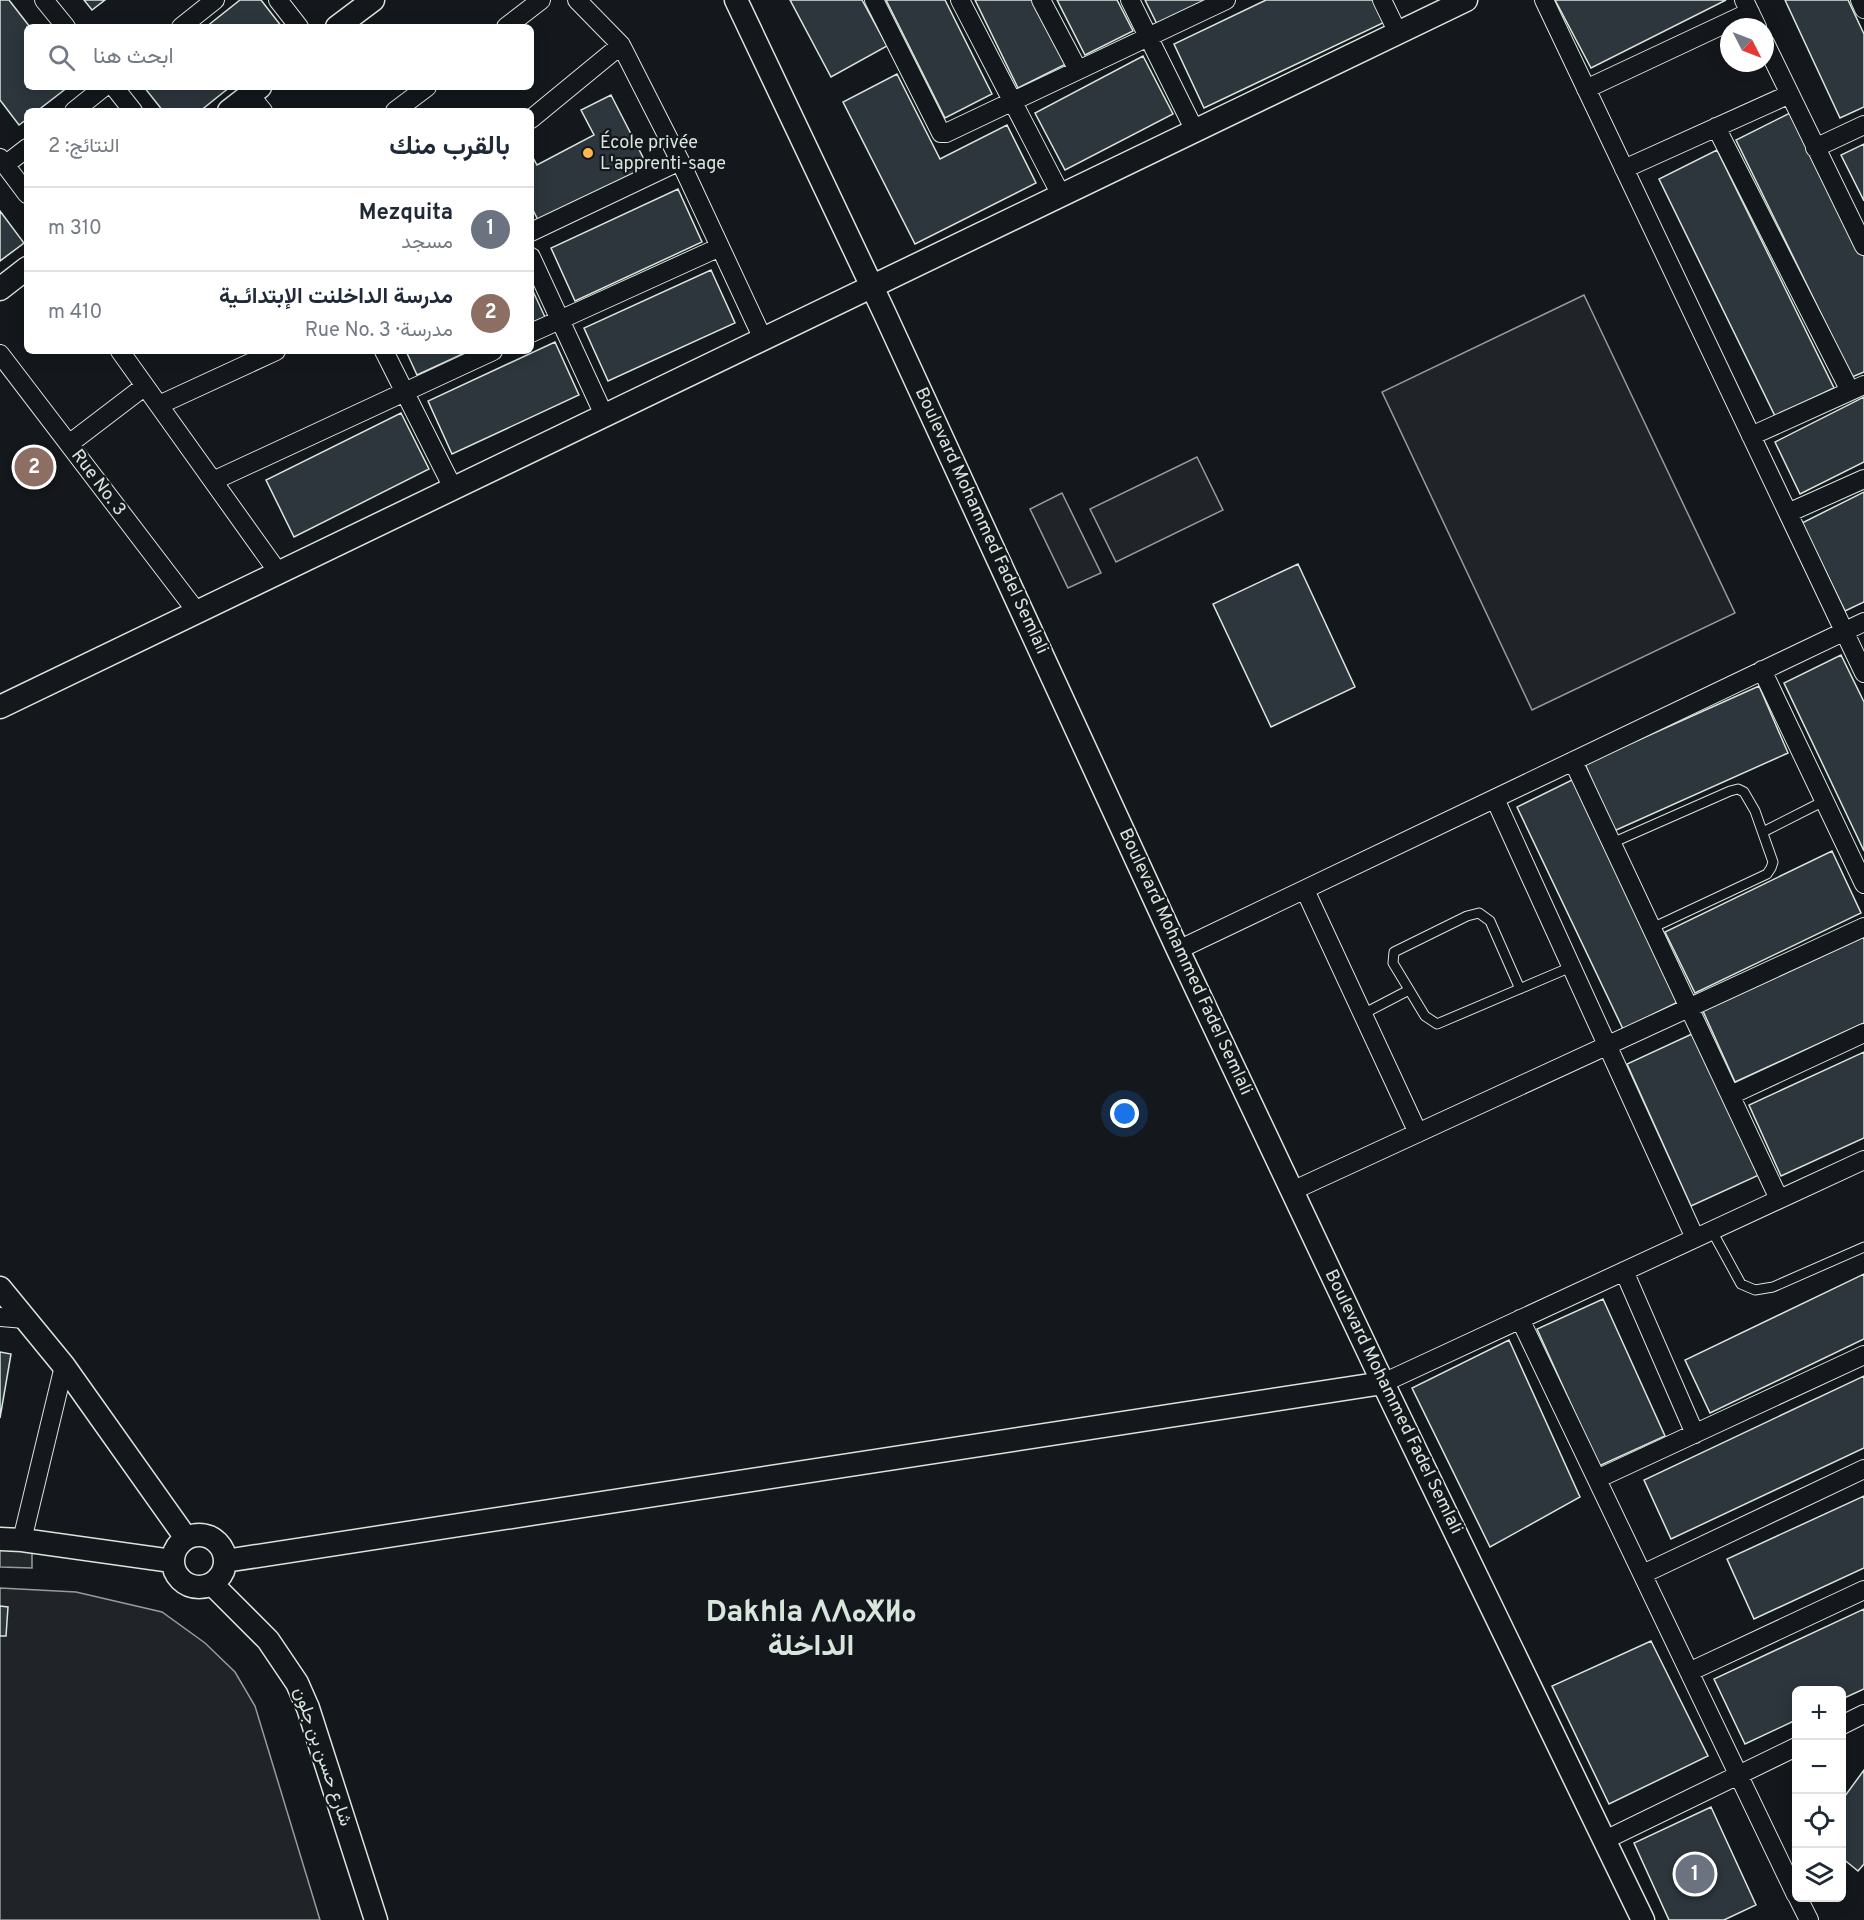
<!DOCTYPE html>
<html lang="ar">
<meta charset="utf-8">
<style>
body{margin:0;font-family:Overpass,Vazirmatn,"Noto Sans Tifinagh",sans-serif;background:#f2f2f3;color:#1f2937;direction:rtl}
.controls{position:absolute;right:18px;bottom:18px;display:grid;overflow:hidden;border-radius:9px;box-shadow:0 3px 15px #0003}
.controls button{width:54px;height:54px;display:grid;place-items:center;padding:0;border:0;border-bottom:2px solid #e0e1e3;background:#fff;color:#1f2937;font:30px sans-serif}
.compass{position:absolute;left:1720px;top:18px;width:54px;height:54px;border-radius:50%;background:#fff;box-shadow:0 3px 15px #0003;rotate:132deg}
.you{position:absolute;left:1125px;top:1114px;width:21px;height:21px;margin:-15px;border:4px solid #fff;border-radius:50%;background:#1a73e8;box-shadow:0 0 0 9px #1a73e833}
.badge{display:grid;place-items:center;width:39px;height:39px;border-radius:50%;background:#0b8043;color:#fff;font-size:20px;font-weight:700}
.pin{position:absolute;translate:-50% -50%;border:3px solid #fff;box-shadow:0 2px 6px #0006}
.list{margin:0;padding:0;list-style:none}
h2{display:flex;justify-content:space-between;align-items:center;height:78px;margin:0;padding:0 24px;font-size:26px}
h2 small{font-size:20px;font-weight:400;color:#747a83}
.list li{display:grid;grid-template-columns:39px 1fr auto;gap:18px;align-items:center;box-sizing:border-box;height:84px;padding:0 24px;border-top:2px solid #e0e1e3}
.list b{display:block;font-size:22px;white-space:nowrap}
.list p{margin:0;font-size:20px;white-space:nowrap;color:#747a83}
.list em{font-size:20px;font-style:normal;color:#747a83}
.icon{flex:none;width:33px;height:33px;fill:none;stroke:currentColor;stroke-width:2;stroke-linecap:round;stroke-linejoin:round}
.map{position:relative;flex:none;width:1864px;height:1920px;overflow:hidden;direction:ltr}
.search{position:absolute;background:#fff;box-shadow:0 3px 15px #0003;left:24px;top:24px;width:510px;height:66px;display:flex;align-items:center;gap:15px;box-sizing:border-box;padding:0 21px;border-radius:9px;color:#747a83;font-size:22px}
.panel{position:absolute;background:#fff;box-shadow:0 3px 15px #0003;left:24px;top:108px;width:510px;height:246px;border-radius:9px;direction:rtl}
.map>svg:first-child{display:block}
</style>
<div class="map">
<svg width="1864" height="1920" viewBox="0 0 1864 1920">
<rect width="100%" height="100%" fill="#14181c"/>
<path fill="#202428" stroke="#939e99" stroke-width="1.5" d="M1584,295L1735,613L1532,710L1382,392Z
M1197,457L1223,510L1116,562L1090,509Z
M1062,493L1101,573L1068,588L1030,509Z
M0,1588L76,1592L162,1612L205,1643L235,1672L255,1706L320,1920H0Z"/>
<path fill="#24282b" stroke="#939e99" stroke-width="1.5" d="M0,1550L32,1551V1568L0,1567Z"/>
<path fill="#2c363c" stroke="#d8e6dc" stroke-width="1.5" d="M0,0H9L30,27H27V87H68L37,111H27V119L19,125L0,100Z
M84,0H105L92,10Z
M240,0H261L282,27H206Z
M790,0H862L887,46L831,77Z
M886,0H945L992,94L945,118Z
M975,0H1034L1066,64L1018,88Z
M1057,0H1117L1133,31L1085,55Z
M1145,0H1212L1158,26Z
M1266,0H1374L1385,22L1204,108L1174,44Z
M1555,0H1726L1591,68Z
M1785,0H1848L1864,34V107L1840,118Z
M1143,56L1173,114L1065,170L1035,113Z
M897,74L940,159L1007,125L1036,183L915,244L843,102Z
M144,87H230L200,111H163Z
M611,95L650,171L541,226L531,206V154L537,165L594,135L581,110Z
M1794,111L1864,254V372L1852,377L1736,140Z
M1864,144V201L1841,155Z
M1717,150L1834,388L1775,416L1659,179Z
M678,189L702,242L575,301L551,248Z
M0,211L24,243L0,261Z
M711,270L735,323L608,381L584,328Z
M531,287L545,317L531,323Z
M555,342L579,395L452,454L428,401Z
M406,351H469L417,375Z
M1864,397V462L1800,494L1775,442Z
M401,413L429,469L294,537L266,480Z
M1864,492V602L1845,611L1802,523Z
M1298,564L1355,687L1271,727L1213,604Z
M1841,655L1864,702V851L1784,683Z
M1759,686L1788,753L1614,831L1585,764Z
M1574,779L1680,1001L1623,1029L1517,807Z
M1832,851L1861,913L1695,993L1665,932Z
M1864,937V1023L1735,1082L1703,1011Z
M1694,1033L1759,1175L1691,1206L1627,1064Z
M1864,1052V1138L1781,1176L1749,1105Z
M1864,1274V1339L1710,1413L1685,1360Z
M1603,1299L1665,1436L1599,1466L1537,1329Z
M1509,1340L1580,1497L1490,1547L1412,1388Z
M0,1352L11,1354L0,1418Z
M1864,1376V1448L1671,1539L1644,1480Z
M1864,1496V1568L1754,1619L1727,1559Z
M0,1606L8,1607L6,1636H0Z
M1864,1609V1689L1842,1699V1690H1796V1720L1745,1744L1714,1679Z
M1651,1641L1708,1756L1609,1804L1552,1686Z
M1864,1770V1864L1858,1871L1842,1858V1800Z
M1711,1807L1756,1905L1724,1920H1669L1634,1843Z"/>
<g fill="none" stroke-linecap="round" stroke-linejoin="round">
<g stroke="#d8e6dc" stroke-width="11">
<path id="service" d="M1763,832L1824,801
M1612,843L1730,791L1738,789L1744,792L1755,811L1773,862L1771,868L1767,874L1652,928
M1520,989L1490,921L1479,913L1467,916L1394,952L1393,963L1425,1016L1437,1024L1571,967
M1363,1014L1409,990
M1712,1231L1741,1284L1755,1290L1773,1287L1864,1247"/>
</g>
<g stroke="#d8e6dc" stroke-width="20">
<path id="minor" d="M44,0L66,27
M278,0L299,27
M577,0L621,45L680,161L763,339
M874,0L941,133H946L1226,0
M960,0L1061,195
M1041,0L1078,70
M1130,0L1195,131
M1382,0L1398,33
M1544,0L1864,673
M1744,0L1757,27
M1860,0L1864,9
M181,27L215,0
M506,27L541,0
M1765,43L1864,246
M114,87L133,111
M1586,89L1750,12
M250,95L263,111
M74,111L104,87
M395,111L427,87
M531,119L621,45
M1716,127L1850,391
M1815,148L1864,125
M0,158L27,194
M5,165L27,148
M1624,169L1790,94
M531,232L680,161
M531,257L604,415
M531,333L720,247
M120,351L278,572
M384,351L453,488
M0,354L197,612
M159,405L276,351
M1751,436L1864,385
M69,444L145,386
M213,481L493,351
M1788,513L1864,479
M1762,670L1864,884
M1573,761L1779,1199
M1495,799L1695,1238
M1305,890L1418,1133
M1178,950L1864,622
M1731,1095L1864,1033
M1292,1191L1864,927
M1624,1271L1695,1434
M0,1317L25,1319
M1520,1319L1796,1895
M1383,1383L1864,1160
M1597,1479L1864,1355
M22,1540L64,1366
M1643,1574L1864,1469
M1689,1672L1864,1590
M1842,1725L1864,1714
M1603,1841L1796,1747
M1798,1898L1809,1920"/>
</g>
<g stroke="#d8e6dc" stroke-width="25">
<path id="tertiary" d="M736,0L884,312L1178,950L1383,1383L1643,1920
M337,27L373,0
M229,111L260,87
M0,289L27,268
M0,707L1466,0
M0,1288L64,1366L186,1538
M173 1561a26 26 0 1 1 52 0a26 26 0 1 1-52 0Z
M0,1539L22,1540L172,1561
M225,1561L1383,1383
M212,1584L268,1640L297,1683L308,1708L376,1920"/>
</g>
<use href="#service" stroke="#14181c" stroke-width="9"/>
<use href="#minor" stroke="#14181c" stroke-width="18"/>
<use href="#tertiary" stroke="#14181c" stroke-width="22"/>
</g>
<circle fill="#ffb74d" stroke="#14181c" stroke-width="2" cx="588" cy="153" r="6"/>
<g text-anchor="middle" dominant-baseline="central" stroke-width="4.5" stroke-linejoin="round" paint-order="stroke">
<g font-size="18" fill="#d8e6dc" stroke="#14181c" text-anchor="start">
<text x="600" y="143">École privée<tspan x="600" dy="21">L'apprenti-sage</tspan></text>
</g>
<g font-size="18" fill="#d8e6dc" stroke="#14181c">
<text transform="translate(98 483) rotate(53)">Rue No. 3</text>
<text transform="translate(981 521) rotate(65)">Boulevard Mohammed Fadel Semlali</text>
<text transform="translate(1185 962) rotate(65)">Boulevard Mohammed Fadel Semlali</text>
<text transform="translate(1393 1402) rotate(64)">Boulevard Mohammed Fadel Semlali</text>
<text transform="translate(322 1757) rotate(71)">شارع حسن بن جلون</text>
</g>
<g font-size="30" font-weight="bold" fill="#d8e6dc" stroke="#14181c">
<text x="811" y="1613">Dakhla ⴷⴷⴰⵅⵍⴰ<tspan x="811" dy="34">الداخلة</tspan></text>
</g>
</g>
</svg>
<div class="controls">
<button>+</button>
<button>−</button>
<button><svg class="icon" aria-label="locate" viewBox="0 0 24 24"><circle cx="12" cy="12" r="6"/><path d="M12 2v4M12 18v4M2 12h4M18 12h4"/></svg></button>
<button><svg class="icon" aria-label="layers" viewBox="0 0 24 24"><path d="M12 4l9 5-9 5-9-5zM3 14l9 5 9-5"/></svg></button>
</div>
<svg class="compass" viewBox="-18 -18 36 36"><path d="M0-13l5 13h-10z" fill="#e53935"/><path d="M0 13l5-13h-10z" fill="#747a83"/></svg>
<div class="you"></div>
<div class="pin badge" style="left:1695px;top:1874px;background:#6b7280">1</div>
<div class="pin badge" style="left:34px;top:467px;background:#8d6e63">2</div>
<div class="search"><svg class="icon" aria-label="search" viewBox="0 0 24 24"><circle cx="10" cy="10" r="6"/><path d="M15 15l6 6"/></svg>ابحث هنا</div>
<section class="panel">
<h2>بالقرب منك<small>النتائج: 2</small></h2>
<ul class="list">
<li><span class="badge" style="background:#6b7280">1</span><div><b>Mezquita</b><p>مسجد</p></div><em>310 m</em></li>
<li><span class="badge" style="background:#8d6e63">2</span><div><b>مدرسة الداخلنت الإبتدائـية</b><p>مدرسة · Rue No. 3</p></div><em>410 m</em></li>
</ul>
</section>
</div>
